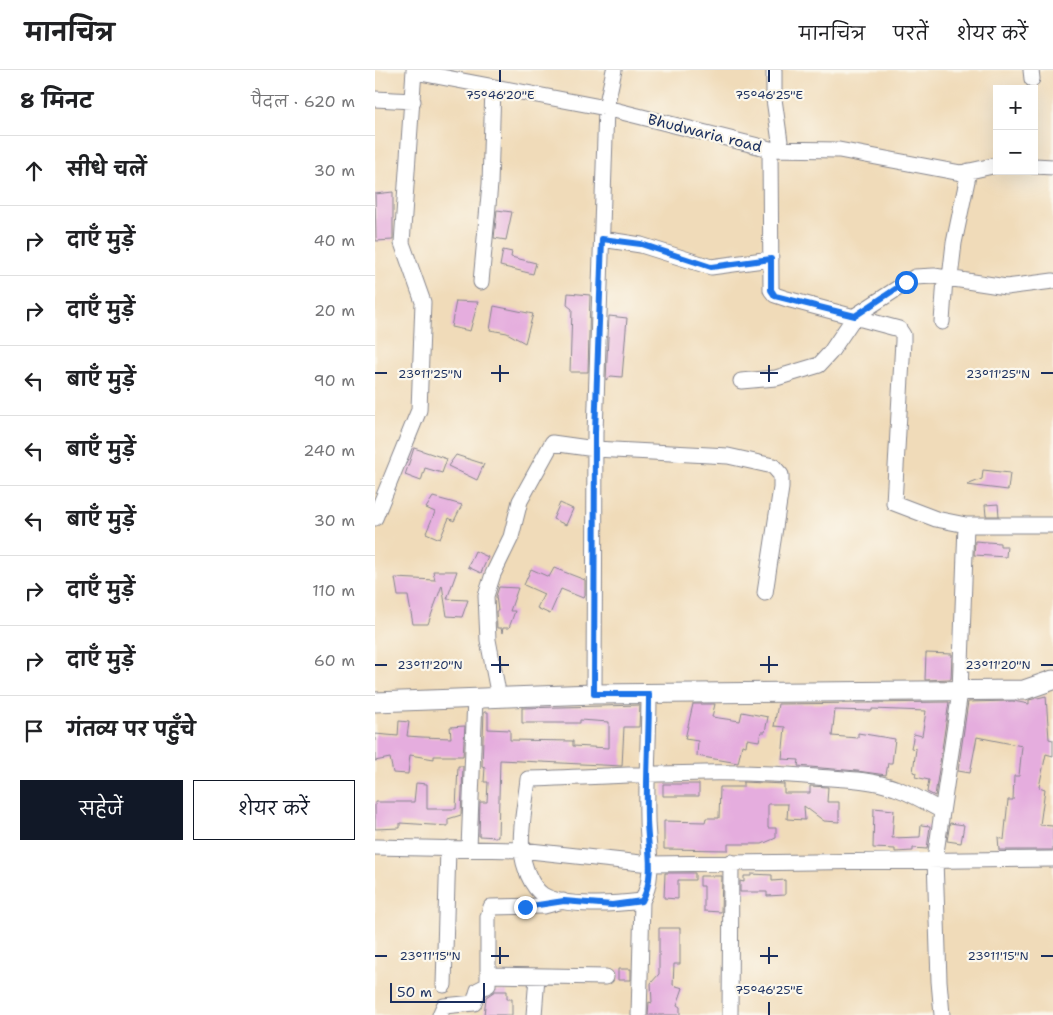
<!DOCTYPE html>
<html lang="hi">
<meta charset="utf-8">
<style>
body{margin:0;font-family:"Shantell Sans","Playpen Sans Deva",sans-serif;background:#f6f6f6;color:#202124}
.controls{position:absolute;right:15px;top:15px;display:grid;overflow:hidden;border-radius:0px;box-shadow:0 5px 20px #0002}
.controls button{width:45px;height:45px;display:grid;place-items:center;padding:0;border:0;border-bottom:1px solid #e0e0e0;background:#fff;color:#202124;font:25px sans-serif}
.scale{position:absolute;left:15px;bottom:12px;width:95px;box-sizing:border-box;padding-left:5px;border:2px solid #1b2f5e;border-top:0;font-size:14px;line-height:18px;white-space:nowrap;color:#1b2f5e;-webkit-text-stroke:4px #fbf7ec;paint-order:stroke}
.stop{position:absolute;width:15px;height:15px;margin:-11px;border:4px solid #1a73e8;border-radius:50%;background:#fff}
.stop.end{background:#1a73e8;border-color:#fff;box-shadow:0 1px 5px #0008}
.list{margin:0;padding:0;list-style:none}
h2{display:flex;justify-content:space-between;align-items:center;height:65px;margin:0;padding:0 20px;font-size:21px}
h2 small{font-size:16px;font-weight:400;color:#757577}
.list li{display:grid;grid-template-columns:32px 1fr auto;gap:15px;align-items:center;box-sizing:border-box;height:70px;padding:0 20px;border-top:1px solid #e0e0e0}
.list b{display:block;font-size:19px;white-space:nowrap}
.list em{font-size:16px;font-style:normal;color:#757577}
.actions{display:flex;gap:10px;padding:15px 20px}
.actions a{flex:1;padding:11px 0;border:1px solid #111827;border-radius:0px;text-align:center;font-size:18px;color:#111827}
.actions .main{background:#111827;color:#fff}
.icon{flex:none;width:28px;height:28px;fill:none;stroke:currentColor;stroke-width:2;stroke-linecap:round;stroke-linejoin:round}
.map{position:relative;flex:none;width:678px;height:945px;overflow:hidden}
header{display:flex;align-items:center;gap:30px;box-sizing:border-box;height:70px;padding:0 25px;background:#fff;border-bottom:1px solid #e0e0e0}
header strong{font-size:24px}
nav{display:flex;gap:28px;margin-inline-start:auto;font-size:18px}
main{display:flex}
aside{flex:1;background:#fff}
.map>svg:first-child{display:block}
</style>
<header>
<strong>मानचित्र</strong>
<nav><a>मानचित्र</a><a>परतें</a><a>शेयर करें</a></nav>
</header>
<main>
<aside>
<h2>8 मिनट<small>पैदल · 620 m</small></h2>
<ul class="list">
<li><svg class="icon" aria-label="ahead" viewBox="0 0 24 24"><path d="M12 20V5M6 11l6-6 6 6"/></svg><div><b>सीधे चलें</b></div><em>30 m</em></li>
<li><svg class="icon" aria-label="right" viewBox="0 0 24 24"><path d="M7 20v-9h11M14 6l5 5-5 5"/></svg><div><b>दाएँ मुड़ें</b></div><em>40 m</em></li>
<li><svg class="icon" aria-label="right" viewBox="0 0 24 24"><path d="M7 20v-9h11M14 6l5 5-5 5"/></svg><div><b>दाएँ मुड़ें</b></div><em>20 m</em></li>
<li><svg class="icon" aria-label="left" viewBox="0 0 24 24"><path d="M17 20v-9H6M10 6l-5 5 5 5"/></svg><div><b>बाएँ मुड़ें</b></div><em>90 m</em></li>
<li><svg class="icon" aria-label="left" viewBox="0 0 24 24"><path d="M17 20v-9H6M10 6l-5 5 5 5"/></svg><div><b>बाएँ मुड़ें</b></div><em>240 m</em></li>
<li><svg class="icon" aria-label="left" viewBox="0 0 24 24"><path d="M17 20v-9H6M10 6l-5 5 5 5"/></svg><div><b>बाएँ मुड़ें</b></div><em>30 m</em></li>
<li><svg class="icon" aria-label="right" viewBox="0 0 24 24"><path d="M7 20v-9h11M14 6l5 5-5 5"/></svg><div><b>दाएँ मुड़ें</b></div><em>110 m</em></li>
<li><svg class="icon" aria-label="right" viewBox="0 0 24 24"><path d="M7 20v-9h11M14 6l5 5-5 5"/></svg><div><b>दाएँ मुड़ें</b></div><em>60 m</em></li>
<li><svg class="icon" aria-label="arrive" viewBox="0 0 24 24"><path d="M6 21V4h12l-3 4 3 4H6"/></svg><div><b>गंतव्य पर पहुँचे</b></div></li>
</ul>
<div class="actions"><a class="main">सहेजें</a><a>शेयर करें</a></div>
</aside>
<div class="map">
<svg width="678" height="945" viewBox="0 0 678 945">
<rect width="100%" height="100%" fill="#fbf7ec"/>
<filter id="ink" filterUnits="userSpaceOnUse"><feTurbulence type="fractalNoise" baseFrequency=".02" numOctaves="2"/><feDisplacementMap in="SourceGraphic" scale="10" xChannelSelector="R" yChannelSelector="G"/><feConvolveMatrix kernelMatrix="1 2 1 2 8 2 1 2 1" color-interpolation-filters="sRGB"/></filter>
<filter id="wash" filterUnits="userSpaceOnUse"><feTurbulence type="fractalNoise" baseFrequency=".0096" numOctaves="4" result="noise"/><feDisplacementMap in="SourceGraphic" scale="20" xChannelSelector="R" yChannelSelector="G"/><feGaussianBlur stdDeviation="1.12" result="paint"/><feColorMatrix in="noise" values="0 0 0 0 0 0 0 0 0 0 0 0 0 0 0 0 0 1.4 0 .05"/><feComposite in="paint" operator="in"/></filter>
<g filter="url(#wash)">
<rect width="100%" height="100%" fill="#f0dbb9"/>
<g id="blocks">
<path fill="#e5adde" d="M18,122V170L1,171L0,124Z
M122,140L137,142L131,170L119,168Z
M128,180L137,182L136,187L161,193L158,204L125,196Z
M193,223L215,225L213,302H195L197,239L192,235Z
M81,231L103,232L95,261L76,257Z
M119,236L158,244L150,273L132,263L115,260Z
M234,246L252,248L247,307L236,306L231,310Z
M39,378L72,389L67,403L50,398L46,411L30,405Z
M81,385L109,394L102,410L73,396Z
M608,400L635,403L633,420L592,415L607,409Z
M58,427L87,435L79,451L74,448L65,469L51,463L60,442L51,438Z
M185,433L198,439L191,455L178,449Z
M623,434L624,446H611L610,435Z
M600,471L625,473V476H632L631,487L599,485Z
M100,481L113,487L106,503L93,497Z
M179,498L210,510V525L208,528L186,519L175,544L162,538L169,524L149,515L156,499L174,507Z
M58,501H82L72,529L93,530L87,547L72,546L67,515L53,554H38L33,526H23L20,508L60,510Z
M124,517L143,518L135,541H140L134,558H128L127,563L126,558H122L121,541H123L121,526Z
M551,583L577,584L576,609L550,610Z
M671,626L674,669L678,670V686L671,684L664,717L670,719L665,755L678,756V780H624L623,767L629,770L633,730H638L639,706H644L647,676L602,667L595,703L583,701L593,632L638,631L654,634V630Z
M574,632L560,726L552,722L554,710L540,707L541,703L538,702L541,679L536,678L539,664L547,666L551,641L497,639V641L460,640L457,666L483,668V663L520,669L517,693H513L511,705L482,701L423,696L424,690L407,689L410,657L399,656L403,634Z
M318,634H340L337,647L365,651L367,642L393,647L390,662H386L384,671L372,669L371,676L367,675L363,693L322,686L323,671L310,669Z
M265,635L264,657H249L247,696L125,690L123,767L104,766L105,732H112L113,712H109L110,697L107,696L109,642H113V659L135,660V670L198,671V676L234,678V652L205,650V653H147V638Z
M24,651L34,652L32,666L46,667L76,668L75,657L90,656L88,686H59V689L35,685L33,704L18,703L15,688L0,691V664L23,666Z
M83,696H88L86,745L73,749V756L25,753V758L0,759V732H39L41,713L52,714V739H81Z
M368,712L409,714V723H435V716L453,717L452,732H464V752L449,751L429,736L430,750L412,749L413,734H393V758H401V768L387,774H353V780L289,779V751L330,752L331,748H344L345,717H368Z
M288,714H324V726H288Z
M499,738L519,740L517,768L545,767L546,755L555,756L552,779L538,778V781L520,782V779L498,778Z
M575,753L589,755L586,773L572,771Z
M290,803H320V810H303V829L289,828Z
M376,804L397,805V811L410,810V825L392,826V822H365V811L369,812V806H376Z
M325,806H347L346,842L329,841V816H325Z
M284,858H305V894H299L298,915L308,918L302,935L305,937V945H273L274,932L277,933L276,913L284,904Z
M243,899H256V910H243Z
M120,921H132V929H137V945H109L111,927Z"/>
</g>
</g>
<g filter="url(#ink)">
<use href="#blocks" fill-opacity="0" stroke="#86858c" stroke-width="1"/>
<g fill="none" stroke-linecap="round" stroke-linejoin="round">
<g stroke="#86858c" stroke-width="17">
<path id="minor" d="M399,0V29L406,79
M656,0L657,9
M40,2L231,38L395,79L464,80L586,103L622,95
M0,29L38,31
M395,79L396,220L400,225L412,229L524,259L528,265V271L519,433L561,449L591,455
M659,96L678,97
M227,169L266,175L336,197L396,189
M575,208L579,173L594,101
M106,212L115,114L118,17
M567,252L570,208
M366,311L401,308L444,295L455,283L480,246L540,207L559,206L631,217L678,211
M0,448L44,340L48,232L27,173L39,0
M219,624L220,363L231,38L239,0
M274,624C274,665 271,707 272,748C272,776 281,805 267,831C243,834 190,838 168,825C156,817 148,795 147,781C144,763 151,729 153,709C249,706 345,698 441,707C467,709 495,709 520,718C536,723 552,733 567,741
M124,627L113,570L111,526L118,504L136,467L145,431L177,373L220,379L353,386L398,396L406,405V418L390,523
M0,777L146,780L275,794L678,789
M94,778L100,628
M113,905L231,907
M69,915L73,778
M65,945L69,936L99,933L103,920L113,915V847L116,837L169,836L188,831
M159,945L162,907
M264,945L267,831
M355,945L356,792
M567,945L564,911L560,789L585,622L591,455H678"/>
</g>
<g stroke="#86858c" stroke-width="21">
<path id="major" d="M0,632L219,624L649,620L678,610"/>
</g>
<use href="#minor" stroke="#fff" stroke-width="15"/>
<use href="#major" stroke="#fff" stroke-width="19"/>
</g>
</g>
<g fill="none" stroke-linecap="round" stroke-linejoin="round" filter="url(#ink)">
<path stroke="#1a73e8" stroke-width="6" d="M150,837L189,831L237,835L267,831C281,805 272,776 272,748C271,707 274,665 274,624H219L220,363L227,169L266,174L336,197L396,189V220L400,226L480,246L531,212"/>
</g>
<path fill="none" stroke="#1b2f5e" stroke-width="2" d="M125,0V12M394,0V12M125,295V312M394,295V312M0,303H12M116,303H134M385,303H403M666,303H678M125,586V603M394,586V603M0,595H12M116,595H134M385,595H403M666,595H678M125,877V894M394,877V894M0,886H12M116,886H134M385,886H403M666,886H678M394,932V945"/>
<g text-anchor="middle" dominant-baseline="central" stroke-width="4.5" stroke-linejoin="round" paint-order="stroke">
<g font-size="15" fill="#1b2f5e" stroke="#fbf7ec">
<text transform="translate(330 63) rotate(14)">Bhudwaria road</text>
</g>
</g>
<g font-size="12" text-anchor="middle" fill="#1b2f5e" stroke="#fbf7ec" stroke-width="4.5" stroke-linejoin="round" paint-order="stroke">
<text x="125" y="29">75°46'20"E</text>
<text x="394" y="29">75°46'25"E</text>
<text x="55" y="308">23°11'25"N</text>
<text x="623" y="308">23°11'25"N</text>
<text x="55" y="599">23°11'20"N</text>
<text x="623" y="599">23°11'20"N</text>
<text x="55" y="890">23°11'15"N</text>
<text x="623" y="890">23°11'15"N</text>
<text x="394" y="924">75°46'25"E</text>
</g>
</svg>
<div class="controls">
<button>+</button>
<button>−</button>
</div>
<div class="scale">50 m</div>
<div class="stop" style="left:531px;top:212px"></div>
<div class="stop end" style="left:150px;top:837px"></div>
</div>
</main>
